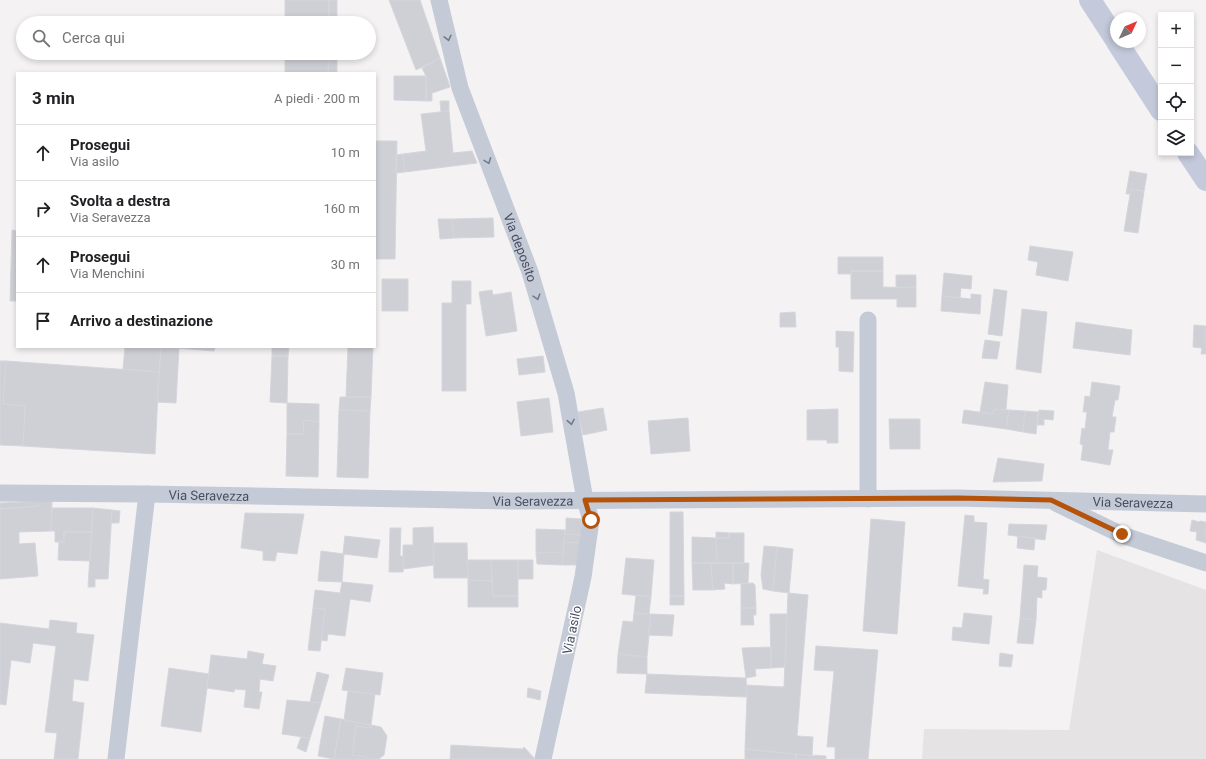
<!DOCTYPE html>
<html lang="it">
<meta charset="utf-8">
<style>
body{margin:0;font-family:Roboto,sans-serif;background:#f6f6f6;color:#202124}
.controls{position:absolute;right:12px;top:12px;display:grid;overflow:hidden;border-radius:0px;box-shadow:0 2px 6px #0003}
.controls button{width:36px;height:36px;display:grid;place-items:center;padding:0;border:0;border-bottom:1px solid #e0e0e0;background:#fff;color:#202124;font:20px sans-serif}
.compass{position:absolute;left:1110px;top:12px;width:36px;height:36px;border-radius:50%;background:#fff;box-shadow:0 2px 6px #0003;rotate:46deg}
.stop{position:absolute;width:12px;height:12px;margin:-9px;border:3px solid #b45309;border-radius:50%;background:#fff}
.stop.end{background:#b45309;border-color:#fff;box-shadow:0 1px 4px #0008}
.list{margin:0;padding:0;list-style:none}
h2{display:flex;justify-content:space-between;align-items:center;height:52px;margin:0;padding:0 16px;font-size:17px}
h2 small{font-size:13px;font-weight:400;color:#757577}
.list li{display:grid;grid-template-columns:26px 1fr auto;gap:12px;align-items:center;box-sizing:border-box;height:56px;padding:0 16px;border-top:1px solid #e0e0e0}
.list b{display:block;font-size:15px;white-space:nowrap}
.list p{margin:0;font-size:13px;white-space:nowrap;color:#757577}
.list em{font-size:13px;font-style:normal;color:#757577}
.icon{flex:none;width:22px;height:22px;fill:none;stroke:currentColor;stroke-width:2;stroke-linecap:round;stroke-linejoin:round}
.map{position:relative;flex:none;width:1206px;height:759px;overflow:hidden}
.search{position:absolute;background:#fff;box-shadow:0 2px 6px #0003;left:16px;top:16px;width:360px;height:44px;display:flex;align-items:center;gap:10px;box-sizing:border-box;padding:0 14px;border-radius:22px;color:#757577;font-size:15px}
.panel{position:absolute;background:#fff;box-shadow:0 2px 6px #0003;left:16px;top:72px;width:360px;height:276px;border-radius:0px}
.map>svg:first-child{display:block}
</style>
<div class="map">
<svg width="1206" height="759" viewBox="0 0 1206 759">
<rect width="100%" height="100%" fill="#f4f2f2"/>
<path fill="#e5e3e4" d="M1097,550L1206,590V759H922L924,729L1069,730Z"/>
<path fill="#ced0d6" stroke="#d5d6dd" d="M285,0H329V23H285Z
M329,0H337V23H329Z
M389,0H420L440,58L416,70Z
M285,53H329L328,73H285Z
M329,53H337V73H328Z
M440,58L450,87L432,93V101H426V76L422,68Z
M394,76H426V101L394,100Z
M440,101H449V111L441,112Z
M449,111L453,153L472,151L477,163L405,172L403,154L426,151L421,114Z
M375,141H397L395,259H375Z
M403,154L405,172L396,173V155Z
M1130,171L1147,174L1144,191L1131,189L1130,194H1126Z
M1131,189L1144,191L1138,233L1124,231Z
M493,218L494,237L454,238L452,219Z
M438,219H452L454,238L440,239Z
M12,230L17,231V301H10Z
M1030,246L1073,252L1068,281L1036,275L1038,262L1028,260Z
M838,257H883V271H851V274H838Z
M851,271H883V287L916,288V307H897V299H851Z
M944,273L972,276L971,289L961,288L960,298L942,296Z
M896,275H916V288L896,287Z
M382,279H408V311H382Z
M452,281H471V304H466V391H442V303H452Z
M994,289L1007,291L1002,336L988,334Z
M492,290L493,295L511,292L517,331L486,336L479,292Z
M971,294L981,295L980,314L941,311L942,296L971,299Z
M1022,309L1047,312L1041,373L1016,369Z
M795,312L796,327H780V313Z
M1076,322L1132,330L1130,355L1073,348Z
M1194,325L1206,326V354H1201L1202,348L1193,347Z
M836,331L854,332L853,372L839,371V347H836Z
M985,340L1000,342L997,359L982,358Z
M125,347H161L159,372L123,369Z
M161,347L179,348L176,403L157,402Z
M164,347H215L214,351Z
M272,347H289L288,356H272Z
M348,347H373L371,397H346Z
M272,356H288L287,403L270,402Z
M543,356L545,372L519,375L517,359Z
M0,361H6L3,404L25,406L23,446L0,445Z
M6,361L159,372L155,454L23,446L25,406L3,404Z
M985,382L1008,385L1006,410L994,409L993,414L980,412Z
M1092,382L1120,386L1118,400H1115L1112,417H1116L1114,432H1110L1108,450H1113L1110,465L1081,460L1083,445L1080,444L1082,428L1085,429L1087,412H1083L1085,396L1090,397Z
M340,397H371L370,411L339,410Z
M549,398L553,432L521,436L517,402Z
M287,403L319,404V422L303,420L304,434H287Z
M603,408L607,430L583,435L578,412Z
M838,409V443H827V440H807V410Z
M994,409L1009,410L1006,429L962,423L964,410L993,414Z
M339,410L370,411L368,478L337,477Z
M1009,410L1025,411L1023,432L1006,429Z
M1039,410L1054,411L1053,420L1044,419V425H1037Z
M1025,411L1038,412L1036,434L1023,432Z
M688,418L690,451L651,454L648,421Z
M889,419H920V449H890Z
M303,420L319,422L318,477L286,476L287,434H304Z
M998,458L1044,464L1042,481L993,482Z
M40,501H52L51,531L19,532V544L35,543L38,576L0,579V509L39,506Z
M40,501L39,506L0,509V503Z
M52,508H93L92,532H64V542H55V531H51Z
M93,508L112,510L108,579H95V587H88Z
M112,510L120,511L119,523H111Z
M670,512H683L684,596H670Z
M245,513L304,514L297,554L277,552L275,561L263,560V551L241,548Z
M965,515L974,516V522L987,523L983,579L989,580L988,594H983L984,589L958,586Z
M566,518L582,519L581,535L565,534V530H566Z
M871,519L905,522L897,634L863,631Z
M1192,520L1199,522L1200,521L1206,522V543L1196,540L1197,532L1190,531Z
M1009,524L1047,525L1045,540L1008,535Z
M433,527L434,565L403,569V545H413V528Z
M390,528H401L400,556H404L403,572H389Z
M536,529L565,530L563,552L536,553Z
M64,532H92L90,561L58,560L59,542H64Z
M716,532L729,533V538H716Z
M729,533H744V563H717L716,538H729Z
M565,534L581,535L580,543L564,542Z
M345,536L380,540L377,558L344,554L343,553Z
M1018,536L1035,538L1034,550L1017,548Z
M692,537L716,538L717,563H692Z
M564,542L580,543L578,565H562Z
M433,543H467L468,578H434Z
M764,546L777,547L773,591L763,589L761,575Z
M777,547L793,549L789,593L773,591Z
M321,551L344,554L342,582L318,581Z
M563,552L562,565L537,564L536,553Z
M626,558L654,560L651,597L622,594Z
M467,560H491L492,581L468,580Z
M491,560H518V596H493Z
M518,560H533V579H518Z
M692,563H711L713,590H693Z
M711,563H733V584L724,583L725,589L713,590Z
M733,563H749L748,583L733,584Z
M1024,565L1038,566L1037,577L1047,578L1046,590H1042V598L1037,597L1036,620L1020,618Z
M468,580L492,581L493,596H518V607H468Z
M342,582L373,585L370,602L350,599L345,636L328,634L327,641L321,640L325,609L313,608L315,590L340,593Z
M753,583L755,585L756,608H741V584Z
M788,593L808,595L797,736L813,737L812,756L745,749L747,697L746,685L784,687Z
M636,595L651,597L649,614L634,613Z
M670,596H684V605H670Z
M313,608L325,609L320,651L308,650Z
M741,608H756V615H753L754,625H741Z
M634,613L651,614L647,657L618,654L623,621L633,622Z
M964,613L992,616L989,644L952,640L953,627L962,628Z
M651,614L674,615L672,636L648,635Z
M770,614H787L785,667L771,668Z
M1020,618L1036,620L1033,644L1017,643Z
M50,620L77,623L76,633L94,635L88,681L74,679L72,701L84,703L78,759H54L57,733L45,732L56,646L33,643L30,663L11,660L6,705L0,704V623L49,629Z
M816,646L878,650L868,759H835V747H827L834,671L814,670Z
M771,647V668L755,669L756,676L746,678L742,648Z
M248,651L264,654L262,664L276,666L273,681L260,679L259,692H262L259,709L244,707L246,690L235,689L234,692L207,688L211,655L247,659Z
M1000,653L1013,655L1011,667L999,666Z
M618,654L647,657V674L617,673Z
M169,668L209,674L201,732L161,726Z
M346,668L383,673L380,695L342,690Z
M317,672L329,675L321,703L310,702Z
M647,674L746,678L747,697L645,693Z
M528,688L541,691L540,700L527,697Z
M348,691L375,694L371,725L344,720Z
M287,700L321,703L310,738L282,734Z
M325,716L341,719L334,759L318,756Z
M341,719L371,725V728L356,726L352,755L367,757V759H334Z
M371,725L381,727L387,736L384,755L379,759H367V757L352,755L356,726L371,728Z
M301,737L310,738L306,752L297,748Z
M451,745L523,749L524,747L535,759H450Z
M745,749L796,754V759H745Z
M796,754L826,756V759H796Z"/>
<g fill="none" stroke-linecap="round" stroke-linejoin="round">
<g stroke="#c5cad7" stroke-width="17">
<path id="s1" d="M439,0L460,88L530,272L566,393L585,500L591,520L583,577L543,759"/>
<path id="s2" d="M0,493L147,494L511,501L957,498L1206,504"/>
<path d="M868,499V320"/>
<path d="M1056,503L1122,535L1206,563"/>
<path d="M116,759L147,494"/>
</g>
<path stroke="#c4cadb" stroke-width="22" d="M1090,0L1116,40
M1117,42L1161,110
M1188,153L1206,180"/>
</g>
<defs><path id="oneway-chevron" d="M-2-3.5L2.5 0L-2 3.5" fill="none" stroke-width="1.6" stroke-linecap="round" stroke-linejoin="round"/></defs>
<g stroke="#747a8a">
<use href="#oneway-chevron" transform="translate(448 38) rotate(76)"/>
<use href="#oneway-chevron" transform="translate(488 161) rotate(69)"/>
<use href="#oneway-chevron" transform="translate(537 297) rotate(73)"/>
<use href="#oneway-chevron" transform="translate(571 422) rotate(80)"/>
</g>
<g fill="none" stroke-linecap="round" stroke-linejoin="round">
<path stroke="#b45309" stroke-width="5" d="M591,520L585,500L958,498L1051,500L1122,534"/>
</g>
<g text-anchor="middle" dominant-baseline="central" stroke-width="3" stroke-linejoin="round" paint-order="stroke">
<g font-size="13" fill="#484f61" stroke="#fff">
<text stroke="none"><textPath href="#s1" startOffset="261">Via deposito</textPath></text>
<text stroke="none"><textPath href="#s2" startOffset="209">Via Seravezza</textPath></text>
<text stroke="none"><textPath href="#s2" startOffset="533">Via Seravezza</textPath></text>
<text stroke="none"><textPath href="#s2" startOffset="1133">Via Seravezza</textPath></text>
<text transform="translate(572 630) rotate(-78)">Via asilo</text>
</g>
</g>
</svg>
<div class="controls">
<button>+</button>
<button>−</button>
<button><svg class="icon" aria-label="locate" viewBox="0 0 24 24"><circle cx="12" cy="12" r="6"/><path d="M12 2v4M12 18v4M2 12h4M18 12h4"/></svg></button>
<button><svg class="icon" aria-label="layers" viewBox="0 0 24 24"><path d="M12 4l9 5-9 5-9-5zM3 14l9 5 9-5"/></svg></button>
</div>
<svg class="compass" viewBox="-18 -18 36 36"><path d="M0-13l5 13h-10z" fill="#e53935"/><path d="M0 13l5-13h-10z" fill="#757577"/></svg>
<div class="stop" style="left:591px;top:520px"></div>
<div class="stop end" style="left:1122px;top:534px"></div>
<div class="search"><svg class="icon" aria-label="search" viewBox="0 0 24 24"><circle cx="10" cy="10" r="6"/><path d="M15 15l6 6"/></svg>Cerca qui</div>
<section class="panel">
<h2>3 min<small>A piedi · 200 m</small></h2>
<ul class="list">
<li><svg class="icon" aria-label="ahead" viewBox="0 0 24 24"><path d="M12 20V5M6 11l6-6 6 6"/></svg><div><b>Prosegui</b><p>Via asilo</p></div><em>10 m</em></li>
<li><svg class="icon" aria-label="right" viewBox="0 0 24 24"><path d="M7 20v-9h11M14 6l5 5-5 5"/></svg><div><b>Svolta a destra</b><p>Via Seravezza</p></div><em>160 m</em></li>
<li><svg class="icon" aria-label="ahead" viewBox="0 0 24 24"><path d="M12 20V5M6 11l6-6 6 6"/></svg><div><b>Prosegui</b><p>Via Menchini</p></div><em>30 m</em></li>
<li><svg class="icon" aria-label="arrive" viewBox="0 0 24 24"><path d="M6 21V4h12l-3 4 3 4H6"/></svg><div><b>Arrivo a destinazione</b></div></li>
</ul>
</section>
</div>
